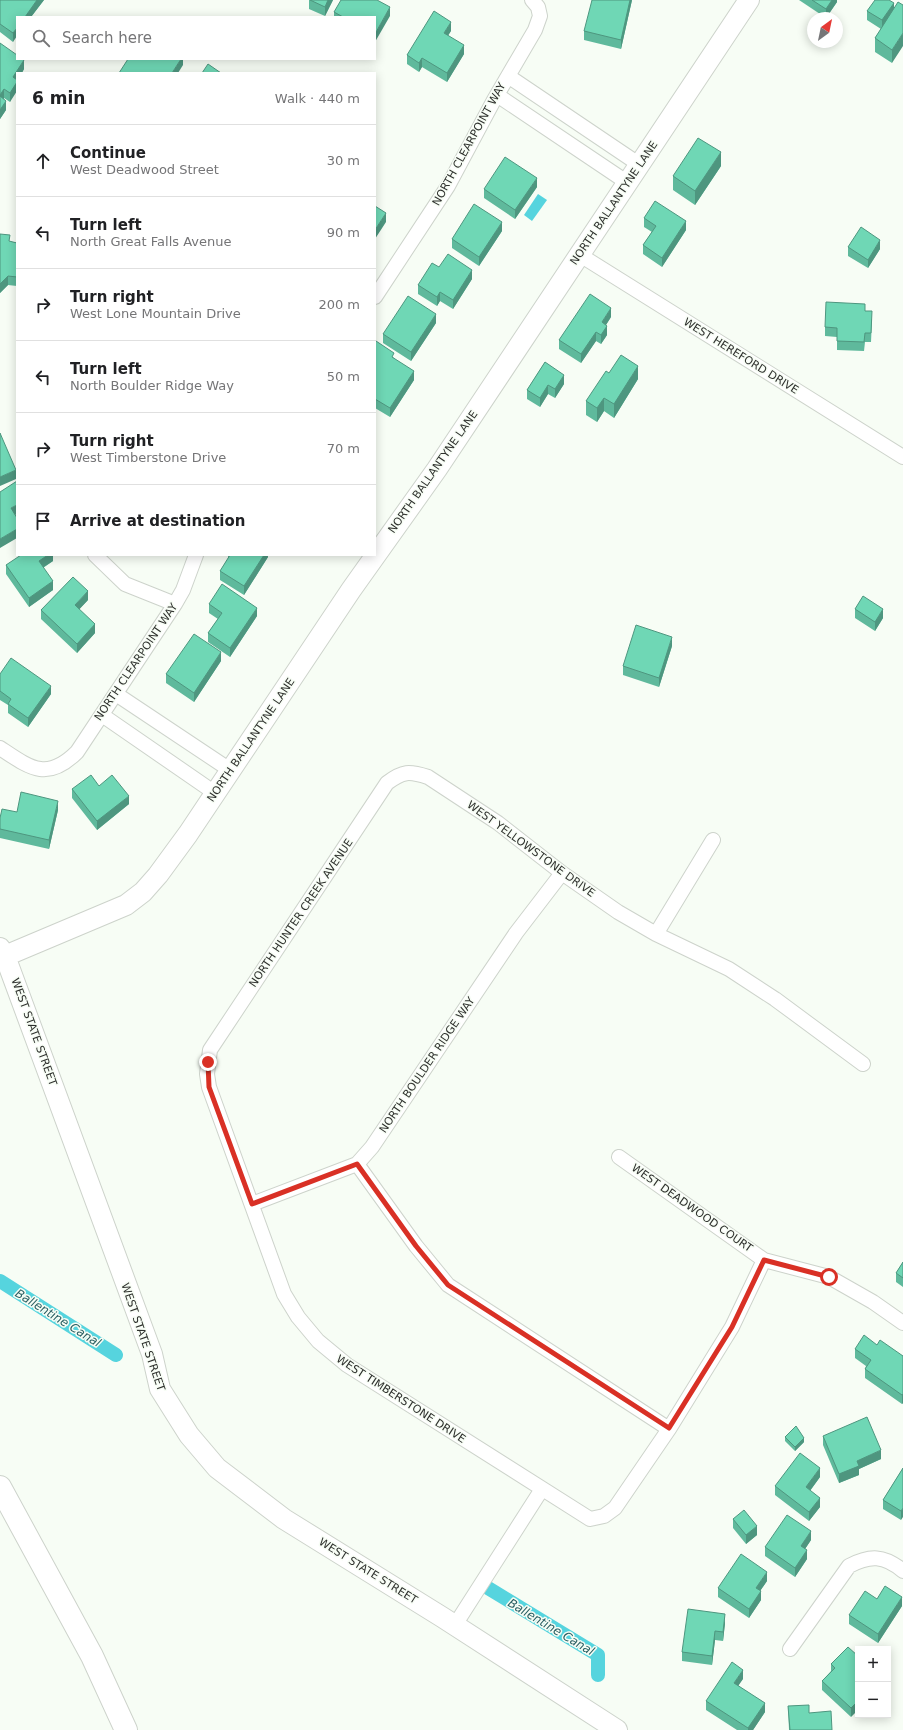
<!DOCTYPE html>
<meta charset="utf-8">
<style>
body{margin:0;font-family:"DejaVu Sans",sans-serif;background:#f6f6f6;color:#202124}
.controls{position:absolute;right:12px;bottom:12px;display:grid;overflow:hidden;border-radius:0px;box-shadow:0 2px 10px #0003}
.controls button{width:36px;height:36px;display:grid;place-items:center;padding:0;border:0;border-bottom:1px solid #e0e0e0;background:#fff;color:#202124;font:20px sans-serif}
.compass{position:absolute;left:807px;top:12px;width:36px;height:36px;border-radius:50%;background:#fff;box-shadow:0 2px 10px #0003;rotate:33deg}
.stop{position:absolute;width:12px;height:12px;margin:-9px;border:3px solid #d93025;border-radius:50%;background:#fff}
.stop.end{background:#d93025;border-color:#fff;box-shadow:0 1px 4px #0008}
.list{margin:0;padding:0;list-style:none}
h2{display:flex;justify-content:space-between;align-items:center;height:52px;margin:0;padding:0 16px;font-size:17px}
h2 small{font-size:13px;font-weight:400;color:#757577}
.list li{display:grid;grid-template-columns:26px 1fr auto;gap:12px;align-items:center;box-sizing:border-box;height:72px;padding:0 16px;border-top:1px solid #e0e0e0}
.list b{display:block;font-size:15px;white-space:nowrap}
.list p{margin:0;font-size:13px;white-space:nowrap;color:#757577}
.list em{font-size:13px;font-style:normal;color:#757577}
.icon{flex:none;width:22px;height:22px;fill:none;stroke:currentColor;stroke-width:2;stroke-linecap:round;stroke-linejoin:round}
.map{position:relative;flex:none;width:903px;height:1730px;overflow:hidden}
.search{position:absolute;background:#fff;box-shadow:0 2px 10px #0003;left:16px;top:16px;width:360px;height:44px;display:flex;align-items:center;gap:10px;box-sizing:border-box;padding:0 14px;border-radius:0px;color:#757577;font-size:15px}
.panel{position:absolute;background:#fff;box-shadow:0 2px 10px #0003;left:16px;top:72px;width:360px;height:484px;border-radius:0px}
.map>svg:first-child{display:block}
</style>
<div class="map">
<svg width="903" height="1730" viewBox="0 0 903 1730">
<rect width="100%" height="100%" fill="#f7fdf5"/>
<path fill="#56d4de" d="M538,194L547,200L532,221L524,215Z"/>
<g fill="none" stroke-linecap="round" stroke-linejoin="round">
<path stroke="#56d4de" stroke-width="14" d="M0,1281L116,1355
M488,1588L598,1655V1675"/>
<g stroke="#cdd3cb" stroke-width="16">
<path id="street" d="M508,76L640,165
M497,95L628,183
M580,255L903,457
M375,297L448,186L494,100L535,30L540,16L538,7L532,0
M95,555L125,584L175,604
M116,694L230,770
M102,715L215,793
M0,748C30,768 47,782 77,752L175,604L183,590L196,555
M656,934L713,840
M619,1157L764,1260L829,1277L873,1302L903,1323
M357,1164L416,1246L448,1285L669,1429
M252,1204L357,1164L372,1147L516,933L562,873
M764,1260L732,1327L669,1429L615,1508L604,1516L590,1519L347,1365L318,1341L298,1317L284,1294L209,1087L207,1074L210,1050L387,783C403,771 409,771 428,777L498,823L562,873L618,912L656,934L729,969L775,999L863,1064
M455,1625L542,1489
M790,1649L849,1566C870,1555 884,1555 903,1571"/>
</g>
<g stroke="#cdd3cb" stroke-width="22">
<path id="secondary" d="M0,948L5,956L152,1354L160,1389L189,1435L217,1468L284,1519L442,1617L617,1730
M5,956L126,905L143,892L158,875L188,834L351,590L437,469L749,0"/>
</g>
<g stroke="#cdd3cb" stroke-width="24">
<path id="primary" d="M0,1487L92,1656L126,1730"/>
</g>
<use href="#street" stroke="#fff" stroke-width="14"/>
<use href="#secondary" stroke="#fff" stroke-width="20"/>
<use href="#primary" stroke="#fff" stroke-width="22"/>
</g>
<path fill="#5fb99c" d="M0,0H44L31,17H17L13,42L0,32Z
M309,0H333L325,16L309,9Z
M632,0L621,49L584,40V31Z
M799,0H837V2L826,18Z
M894,3L892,63L875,52V38L881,29L867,20V11Z
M334,12L390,16L375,17H334Z
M451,31L448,35L464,54L447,82L422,67L419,72L407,64V55Z
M0,43L24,69L17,80L10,102L4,98V99L6,110L0,119Z
M721,166L695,205L673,190V176Z
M537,187L515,219L484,198V189Z
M644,218L686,230L662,267L643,254V245L652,232L644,227Z
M502,231L479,266L452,248V239Z
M0,234L10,242L17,243V286L8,285L0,293Z
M848,247L880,249L868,268L848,256Z
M439,267L472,279L453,309L440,301L437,306L418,294V285Z
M865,311L872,320L871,342H865L864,351L837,350V337L825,336V327Z
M611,317L606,325L607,335L601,344L596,341L581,363L559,349V340Z
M436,323L411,361L383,343V334Z
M375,343L394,358L414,380L390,417L375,408Z
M545,362L564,384L555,398L548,394L540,407L527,399V390Z
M609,373L638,379L614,418L604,411L597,422L586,415V401Z
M53,555V561L43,568L53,590L29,607L6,574V565Z
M228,555H268V557L244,595L220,580V571L228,559Z
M88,600L79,609L95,633L77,653L41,619V610Z
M209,604L257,616L230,657L208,642V633L218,619L209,613Z
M855,609L883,618L875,631L855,618Z
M672,646L659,687L623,675V666Z
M221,661L194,702L166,683V674Z
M0,674L51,694L28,727L8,713V705L0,700Z
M99,786L129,804L97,830L72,798V789Z
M58,810L49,849L0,838V818L17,812Z
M903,1262V1287L896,1282V1273Z
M877,1345L903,1356V1403L902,1404L865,1378V1369L866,1366L855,1358V1349Z
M823,1436L881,1459L859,1469V1475L839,1483L823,1445Z
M785,1437L804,1442L795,1451L785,1441Z
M903,1468L901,1520L883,1509V1500Z
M820,1477L810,1491L820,1507L809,1521L775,1495V1486Z
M733,1519L757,1535L746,1544L733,1528Z
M811,1540L805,1549L807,1559L795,1577L765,1556V1547Z
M767,1581L760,1591L761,1600L749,1618L718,1597V1588Z
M877,1599L902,1606L878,1643L849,1624V1615Z
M725,1623L723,1641L715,1640L712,1665L682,1661V1652Z
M858,1656L851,1717L822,1690V1681L831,1671V1664Z
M743,1679L738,1685L765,1712L753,1730H737L706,1710V1701Z
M788,1706L809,1713L832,1730H789Z"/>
<path fill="#4e967f" d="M37,0H44L31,17H25Z
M328,0H333L325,16V7Z
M630,0H632L621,49V40Z
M832,0H837V2L826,18V9Z
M894,3V12L882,29V20Z
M390,7V16L375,42V34Z
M451,22V31L444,42V33Z
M17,28V36L13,42V33Z
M903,33V46L892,63V50Z
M464,45V54L447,82V73Z
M422,58V67L419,72V63Z
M181,59H183V65L178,73H172Z
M24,60V69L22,73H17V80L13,86V77Z
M17,82V91L10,102V93Z
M4,89V98L0,104V95Z
M6,101V110L0,119V110Z
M721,152V166L695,205V191Z
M537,178V187L515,219V210Z
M386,213V222L375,239V230Z
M686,221V230L662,267V258Z
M502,222V231L479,266V257Z
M880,240V249L868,268V260Z
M472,270V279L453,309V300Z
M8,276V285L0,293V284Z
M440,292V301L437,306V297Z
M611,308V317L602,331V322Z
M436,314V323L411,361V352Z
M607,326V335L601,344V335Z
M596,332V341L581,363V354Z
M638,366V379L614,418V404Z
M414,371V380L390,417V408Z
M564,375V384L555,398V389Z
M548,385V394L540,407V398Z
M604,398V411L597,422V408Z
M16,470V479L0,486V477Z
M17,505V514L11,517V508Z
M17,529V538L0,548V539Z
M48,555H53V561L39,570V561Z
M264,555H268V557L244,595V586Z
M53,581V590L29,607V598Z
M88,591V600L75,614V605Z
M257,608V616L230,657V648Z
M883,609V618L875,631V622Z
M95,624V633L77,653V644Z
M672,637V646L659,687V678Z
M221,652V661L194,702V693Z
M51,686V694L28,727V718Z
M129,796V804L97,830V821Z
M58,801V810L49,849V840Z
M903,1394V1403L902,1404V1395Z
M804,1438V1442L795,1451V1447Z
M881,1450V1459L859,1469V1475L839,1483V1474L857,1461Z
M820,1468V1477L806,1496V1487Z
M820,1498V1507L809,1521V1512Z
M903,1508V1517L901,1520V1511Z
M757,1526V1535L746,1544V1535Z
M811,1531V1540L801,1555V1546Z
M807,1550V1559L795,1577V1568Z
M767,1572V1581L756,1597V1588Z
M761,1591V1600L749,1618V1609Z
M902,1597V1606L878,1643V1634Z
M725,1614V1623L723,1641V1632Z
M715,1631V1640L712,1665V1656Z
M743,1670V1679L734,1692V1683Z
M858,1701V1710L851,1717V1708Z
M765,1703V1712L753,1730H748V1728Z"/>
<path fill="#6fd7b5" stroke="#4e967f" d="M0,0H37L25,17H17V28L13,33L0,24Z
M310,0H328L325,7Z
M341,0H377L390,7L375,34V17H343L334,12Z
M592,0H630L621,40L584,31Z
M812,0H832L826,9Z
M875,0H889L894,3L882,20L867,11Z
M898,2L903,5V33L892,50L875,38Z
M434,11L451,22L444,33L464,45L447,73L422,58L419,63L407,55Z
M0,43L17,55V59H23L24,60L13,77L17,80V82L10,93L4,89L0,95Z
M128,59H181L172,73H119Z
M208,64L221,73H202Z
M0,96L6,101L0,110Z
M698,138L721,152L695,191L673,176Z
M505,157L537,178L515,210L484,189Z
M655,201L686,221L662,258L643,245L656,226L644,218Z
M474,204L502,222L479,257L452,239Z
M375,206L386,213L375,230Z
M861,227L880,240L868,260L848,247Z
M0,234L10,235L9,241L17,243V277L8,276L0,284Z
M448,254L472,270L453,300L440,292L437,297L418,285L432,263L439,267Z
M590,294L611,308L602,322L607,326L601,335L596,332L581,354L559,340Z
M408,296L436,314L411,352L383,334Z
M826,302L865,304V311H872L871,333H865L864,342L837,341V328L825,327Z
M376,341L394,353L392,357L414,371L390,408L375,399V369L376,368L375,367V343Z
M621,355L638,366L614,404L604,398L597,408L586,401L606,371L609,373Z
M545,362L564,375L555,389L548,385L540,398L527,390Z
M0,433L16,470L0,477Z
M17,481V505L11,508L17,518V529L0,539V492Z
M21,555H48L39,561L53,581L29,598L6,565Z
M230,555H264L244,586L220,571Z
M73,577L88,591L75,605L95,624L77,644L41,610Z
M222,584L257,608L230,648L208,633L222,613L209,604Z
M863,596L883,609L875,622L855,609Z
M636,625L672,637L659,678L623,666Z
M194,634L221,652L194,693L166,674Z
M11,658L51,686L28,718L8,704L11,699L0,691V674Z
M91,775L99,786L112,775L129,796L97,821L72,789Z
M21,792L58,801L49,840L0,829V818L2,809L17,812Z
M903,1262V1278L896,1273Z
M864,1335L877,1345L880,1340L903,1356V1394L902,1395L865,1369L871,1360L855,1349Z
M867,1417L881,1450L857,1461L859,1466L839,1474L823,1436Z
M796,1426L804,1438L795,1447L785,1437Z
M800,1453L820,1468L806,1487L820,1498L809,1512L775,1486Z
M903,1468V1508L901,1511L883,1500Z
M744,1510L757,1526L746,1535L733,1519Z
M787,1515L811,1531L801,1546L807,1550L795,1568L765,1547Z
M741,1554L767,1572L756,1588L761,1591L749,1609L718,1588Z
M885,1586L902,1597L878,1634L849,1615L865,1591L877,1599Z
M688,1609L725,1614L723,1632L715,1631L712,1656L682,1652Z
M848,1647L858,1656V1701L851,1708L822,1681L835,1668L831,1664Z
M732,1662L743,1670L734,1683L765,1703L748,1728L706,1701Z
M809,1705V1713L831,1711L832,1730H790L788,1706Z"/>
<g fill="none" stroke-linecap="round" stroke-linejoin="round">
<path stroke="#d93025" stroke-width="5" d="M208,1062L209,1087L252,1204L357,1164L416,1246L448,1285L669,1428L732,1327L764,1260L829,1277"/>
</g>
<g text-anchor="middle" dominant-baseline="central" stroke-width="3" stroke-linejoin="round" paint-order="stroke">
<g font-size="11" fill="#2e302d" stroke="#f7fdf5">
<text transform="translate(469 144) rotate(-61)">NORTH CLEARPOINT WAY</text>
<text transform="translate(614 203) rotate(-56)">NORTH BALLANTYNE LANE</text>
<text transform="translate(741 356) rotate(32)">WEST HEREFORD DRIVE</text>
<text transform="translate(433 472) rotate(-55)">NORTH BALLANTYNE LANE</text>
<text transform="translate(136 662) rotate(-56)">NORTH CLEARPOINT WAY</text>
<text transform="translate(251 740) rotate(-56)">NORTH BALLANTYNE LANE</text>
<text transform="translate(531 849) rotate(36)">WEST YELLOWSTONE DRIVE</text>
<text transform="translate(301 913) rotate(-56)">NORTH HUNTER CREEK AVENUE</text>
<text transform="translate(34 1032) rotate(70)">WEST STATE STREET</text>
<text transform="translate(427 1065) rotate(-56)">NORTH BOULDER RIDGE WAY</text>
<text transform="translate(692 1208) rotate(35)">WEST DEADWOOD COURT</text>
<text transform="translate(143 1337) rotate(71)">WEST STATE STREET</text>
<text transform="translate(401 1399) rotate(33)">WEST TIMBERSTONE DRIVE</text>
<text transform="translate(368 1571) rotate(32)">WEST STATE STREET</text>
</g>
<g font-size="12" font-style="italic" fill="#2a5f63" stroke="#f7fdf5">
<text transform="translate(58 1318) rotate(32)">Ballentine Canal</text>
<text transform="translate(551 1627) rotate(31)">Ballentine Canal</text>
</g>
</g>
</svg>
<div class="controls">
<button>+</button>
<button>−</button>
</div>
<svg class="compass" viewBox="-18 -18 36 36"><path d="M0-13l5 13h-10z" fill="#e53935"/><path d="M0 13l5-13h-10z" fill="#757577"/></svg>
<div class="stop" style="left:829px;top:1277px"></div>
<div class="stop end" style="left:208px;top:1062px"></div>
<div class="search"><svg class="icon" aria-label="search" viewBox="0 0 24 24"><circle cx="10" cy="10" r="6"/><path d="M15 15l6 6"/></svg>Search here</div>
<section class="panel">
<h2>6 min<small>Walk · 440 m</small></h2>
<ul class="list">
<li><svg class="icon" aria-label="ahead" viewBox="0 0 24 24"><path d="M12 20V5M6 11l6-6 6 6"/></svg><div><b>Continue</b><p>West Deadwood Street</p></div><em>30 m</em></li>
<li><svg class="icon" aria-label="left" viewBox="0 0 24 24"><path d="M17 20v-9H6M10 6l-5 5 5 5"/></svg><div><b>Turn left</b><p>North Great Falls Avenue</p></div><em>90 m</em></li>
<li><svg class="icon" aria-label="right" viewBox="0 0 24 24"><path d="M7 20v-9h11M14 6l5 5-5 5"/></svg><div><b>Turn right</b><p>West Lone Mountain Drive</p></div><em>200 m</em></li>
<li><svg class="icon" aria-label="left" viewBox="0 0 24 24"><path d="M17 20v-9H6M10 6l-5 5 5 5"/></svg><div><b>Turn left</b><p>North Boulder Ridge Way</p></div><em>50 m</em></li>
<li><svg class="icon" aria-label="right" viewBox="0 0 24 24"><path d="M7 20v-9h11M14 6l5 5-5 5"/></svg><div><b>Turn right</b><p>West Timberstone Drive</p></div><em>70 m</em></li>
<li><svg class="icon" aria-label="arrive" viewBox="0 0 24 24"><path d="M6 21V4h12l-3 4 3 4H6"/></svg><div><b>Arrive at destination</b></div></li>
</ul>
</section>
</div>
